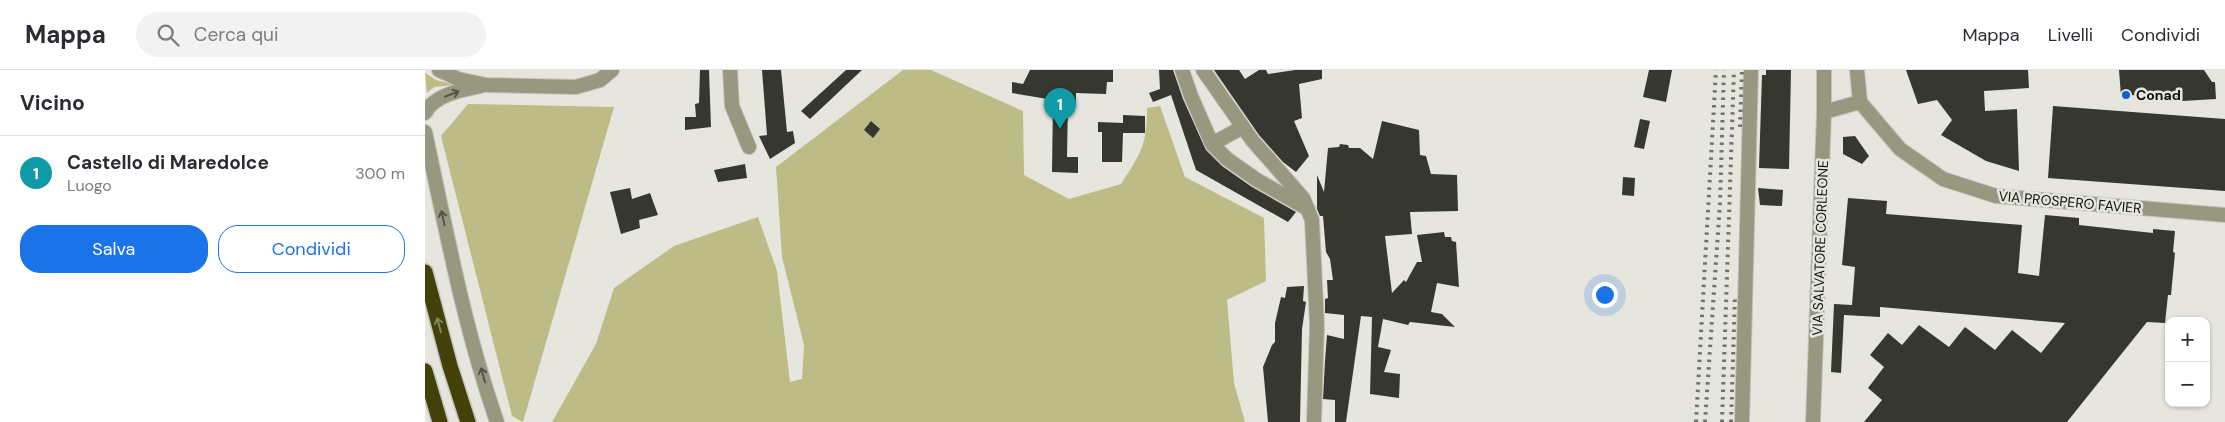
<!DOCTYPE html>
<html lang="it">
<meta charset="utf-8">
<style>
body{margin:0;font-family:"DM Sans",sans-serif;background:#f2f2f3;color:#2b2b33}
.controls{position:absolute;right:15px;bottom:15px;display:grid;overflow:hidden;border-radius:10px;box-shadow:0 1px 4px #0004}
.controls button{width:45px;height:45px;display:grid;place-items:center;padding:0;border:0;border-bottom:1px solid #e1e1e2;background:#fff;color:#2b2b33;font:25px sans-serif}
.you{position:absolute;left:1179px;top:224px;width:18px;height:18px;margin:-12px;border:4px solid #fff;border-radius:50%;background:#1a73e8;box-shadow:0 0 0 8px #1a73e833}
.badge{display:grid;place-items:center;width:32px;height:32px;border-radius:50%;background:#1a73e8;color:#fff;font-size:16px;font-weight:700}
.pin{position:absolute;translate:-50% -41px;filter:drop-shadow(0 1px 2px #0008)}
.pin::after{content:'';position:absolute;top:26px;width:18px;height:15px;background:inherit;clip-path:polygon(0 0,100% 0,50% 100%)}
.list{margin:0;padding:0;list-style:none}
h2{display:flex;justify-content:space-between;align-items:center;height:65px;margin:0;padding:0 20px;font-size:21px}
h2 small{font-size:16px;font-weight:400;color:#7c7c81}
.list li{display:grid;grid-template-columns:32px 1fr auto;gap:15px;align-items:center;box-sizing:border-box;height:75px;padding:0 20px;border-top:1px solid #e1e1e2}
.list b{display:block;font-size:19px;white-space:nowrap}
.list p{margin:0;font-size:16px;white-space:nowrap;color:#7c7c81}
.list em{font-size:16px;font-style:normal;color:#7c7c81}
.actions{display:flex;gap:10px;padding:15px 20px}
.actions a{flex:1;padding:11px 0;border:1px solid #1a73e8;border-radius:20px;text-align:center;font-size:18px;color:#1a73e8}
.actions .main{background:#1a73e8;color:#fff}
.icon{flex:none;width:28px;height:28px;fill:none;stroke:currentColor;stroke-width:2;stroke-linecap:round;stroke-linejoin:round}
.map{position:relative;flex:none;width:1800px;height:352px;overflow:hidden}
header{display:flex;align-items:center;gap:30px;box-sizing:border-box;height:70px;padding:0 25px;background:#fff;border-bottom:1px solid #e1e1e2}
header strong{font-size:24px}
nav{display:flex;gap:28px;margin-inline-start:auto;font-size:18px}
.search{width:350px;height:45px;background:#f2f2f3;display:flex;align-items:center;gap:12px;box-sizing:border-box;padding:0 18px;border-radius:28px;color:#7c7c81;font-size:19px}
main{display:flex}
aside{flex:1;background:#fff}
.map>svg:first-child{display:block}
</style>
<header>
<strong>Mappa</strong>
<div class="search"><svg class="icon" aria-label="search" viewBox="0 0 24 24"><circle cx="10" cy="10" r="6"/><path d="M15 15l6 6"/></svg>Cerca qui</div>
<nav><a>Mappa</a><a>Livelli</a><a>Condividi</a></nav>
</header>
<main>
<aside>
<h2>Vicino<small></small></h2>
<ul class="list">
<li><span class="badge" style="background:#0f9aa8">1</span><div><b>Castello di Maredolce</b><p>Luogo</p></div><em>300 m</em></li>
</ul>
<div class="actions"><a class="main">Salva</a><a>Condividi</a></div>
</aside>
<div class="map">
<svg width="1800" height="352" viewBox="0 0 1800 352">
<rect width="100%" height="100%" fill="#e6e6de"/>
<path fill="#bdbc86" d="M478,0H506L598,41L599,105L644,129L696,114C716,83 722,75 722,38L735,36L760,107L839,148L841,211L802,230L809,313L820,352H127L171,274L189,218L249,176L333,147L352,201L365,312L377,309L379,275L357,187L351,97Z
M0,3L11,10L29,15L9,17L2,23Z
M43,34L189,37L98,352L87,346L16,66Z"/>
<path fill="#373731" d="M275,0H284L286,57L260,60V47H271L270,34L274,33Z
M337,0H356L362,62L368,61L370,73L345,89L334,66L342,65Z
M421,0H437L385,49L376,41Z
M605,0H688V12H682L681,24L651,23V32L643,31L642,87H653V103L627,102L628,30L587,23V12L598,14Z
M734,0H748L758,29L781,80L797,96L827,117L871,142L863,152L771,100L746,25L728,32L724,23L735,19Z
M789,0H814L820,9L834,0H841L843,4L870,0H897V9L874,14L877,48L869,51L884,86L871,102L858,92L834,65Z
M1224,0H1247L1241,32L1218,27Z
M1341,0H1366L1364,99L1334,98L1337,5H1341Z
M1481,0H1603L1604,18L1559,21L1560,41L1592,39L1594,101L1561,91L1516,65L1527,50L1512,30L1493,34Z
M1694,0H1779L1787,12H1790L1791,29L1741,32L1740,23L1696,26Z
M1628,36L1800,49V121L1623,108Z
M698,45L720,46V63H698L697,92H677V62H673V52L698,53Z
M1215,49L1225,51L1219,79L1209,77Z
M446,51L455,59L448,68L439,60Z
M957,51L994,60L995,85L1001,86L1006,104L1032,105L1033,141L985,142L987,164L960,166L967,223L979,210L981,212L992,192H997L992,165L1019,162L1020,167H1026L1027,171L1031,172L1034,217L1012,213L1006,242L1017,244L1030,257L985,252L983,255L958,249L953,277L966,280L959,302L975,304L974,328L945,324L947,247L936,246L921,352H910V330L898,329L900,291L902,265L919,269V245L900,243V229L903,228L902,210H908L905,189L901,182L898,146H895L892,139V105L899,122L903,78L914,77L915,74L923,75L924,78H935L948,89Z
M1430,66L1444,86L1437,94L1418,84V67Z
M320,94L322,108L293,112L289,100Z
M1198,107L1210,108L1209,126L1197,125Z
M205,118L207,129L225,123L233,145L214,150L215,158L196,164L185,122Z
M1333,118L1358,120L1357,136L1335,135Z
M1423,128L1462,131L1461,144L1597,155L1593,203L1614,206L1620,145L1654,148V155L1728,163V159L1750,161L1748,182L1750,183L1746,225H1743L1740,253L1722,252L1642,352H1439L1457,330L1443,318L1459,297L1445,285L1463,263L1477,275L1494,255L1524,277L1540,257L1570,280L1587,260L1616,283L1640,253L1455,237V247L1419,245L1416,303L1406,302L1409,234L1427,235L1430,197L1417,195Z
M879,216L878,231L881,232L877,259L875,352H843L838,297L847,275L850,272V253L856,227L860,228L862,217Z"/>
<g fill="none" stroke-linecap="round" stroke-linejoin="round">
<g stroke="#c3c3bc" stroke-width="16">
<path id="minor" d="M14,0L33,9L61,15L151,17L175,10L187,0
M305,0L307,36L324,77
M757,0L766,26L787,74L802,89L832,110L883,139
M778,0L827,70L878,128L887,150L892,255L889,352
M1432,0L1435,32L1475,79L1518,109L1571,126L1800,145
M1399,42L1435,32
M0,43C10,24 37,20 56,16
M0,62C21,159 39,258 72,352
M787,74L818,57
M1317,352L1326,0
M1388,352L1399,42V0"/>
</g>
<g stroke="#c3c3bc" stroke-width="18">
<path id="highway" d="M0,202L25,296L43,352
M0,301L15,352"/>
</g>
<use href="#minor" stroke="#989881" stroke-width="14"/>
<use href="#highway" stroke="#434109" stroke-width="15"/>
<path stroke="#73736e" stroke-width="4" stroke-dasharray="2.5 5" stroke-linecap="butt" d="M1315,57L1317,0
M1271,352L1291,0
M1280,352L1295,133L1299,0
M1297,352L1309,0
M1306,352L1310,225"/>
</g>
<defs><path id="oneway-shaft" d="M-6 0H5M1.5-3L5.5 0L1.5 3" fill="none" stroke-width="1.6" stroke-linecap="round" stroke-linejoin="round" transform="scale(1.25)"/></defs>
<g stroke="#535346">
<use href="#oneway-shaft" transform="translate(27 24) rotate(-21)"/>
<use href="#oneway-shaft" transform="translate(18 148) rotate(-102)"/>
<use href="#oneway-shaft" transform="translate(58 305) rotate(-106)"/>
</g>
<use stroke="#84835e" href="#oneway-shaft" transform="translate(14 255) rotate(-105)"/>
<circle fill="#0d63cd" stroke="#e6e6de" stroke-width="2" cx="1701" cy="25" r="5"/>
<g text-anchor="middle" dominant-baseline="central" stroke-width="5" stroke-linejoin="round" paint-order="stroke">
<g font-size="14" font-weight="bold" fill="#0e0e0c" stroke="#e6e6de" text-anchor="start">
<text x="1711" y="25">Conad</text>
</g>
<g font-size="14" fill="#0e0e0c" stroke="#e6e6de">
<text transform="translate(1645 132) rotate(5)">VIA PROSPERO FAVIER</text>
<text transform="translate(1395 178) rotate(-88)">VIA SALVATORE CORLEONE</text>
</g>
</g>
</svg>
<div class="controls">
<button>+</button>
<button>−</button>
</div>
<div class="you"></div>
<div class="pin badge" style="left:635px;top:59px;background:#0f9aa8">1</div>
</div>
</main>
